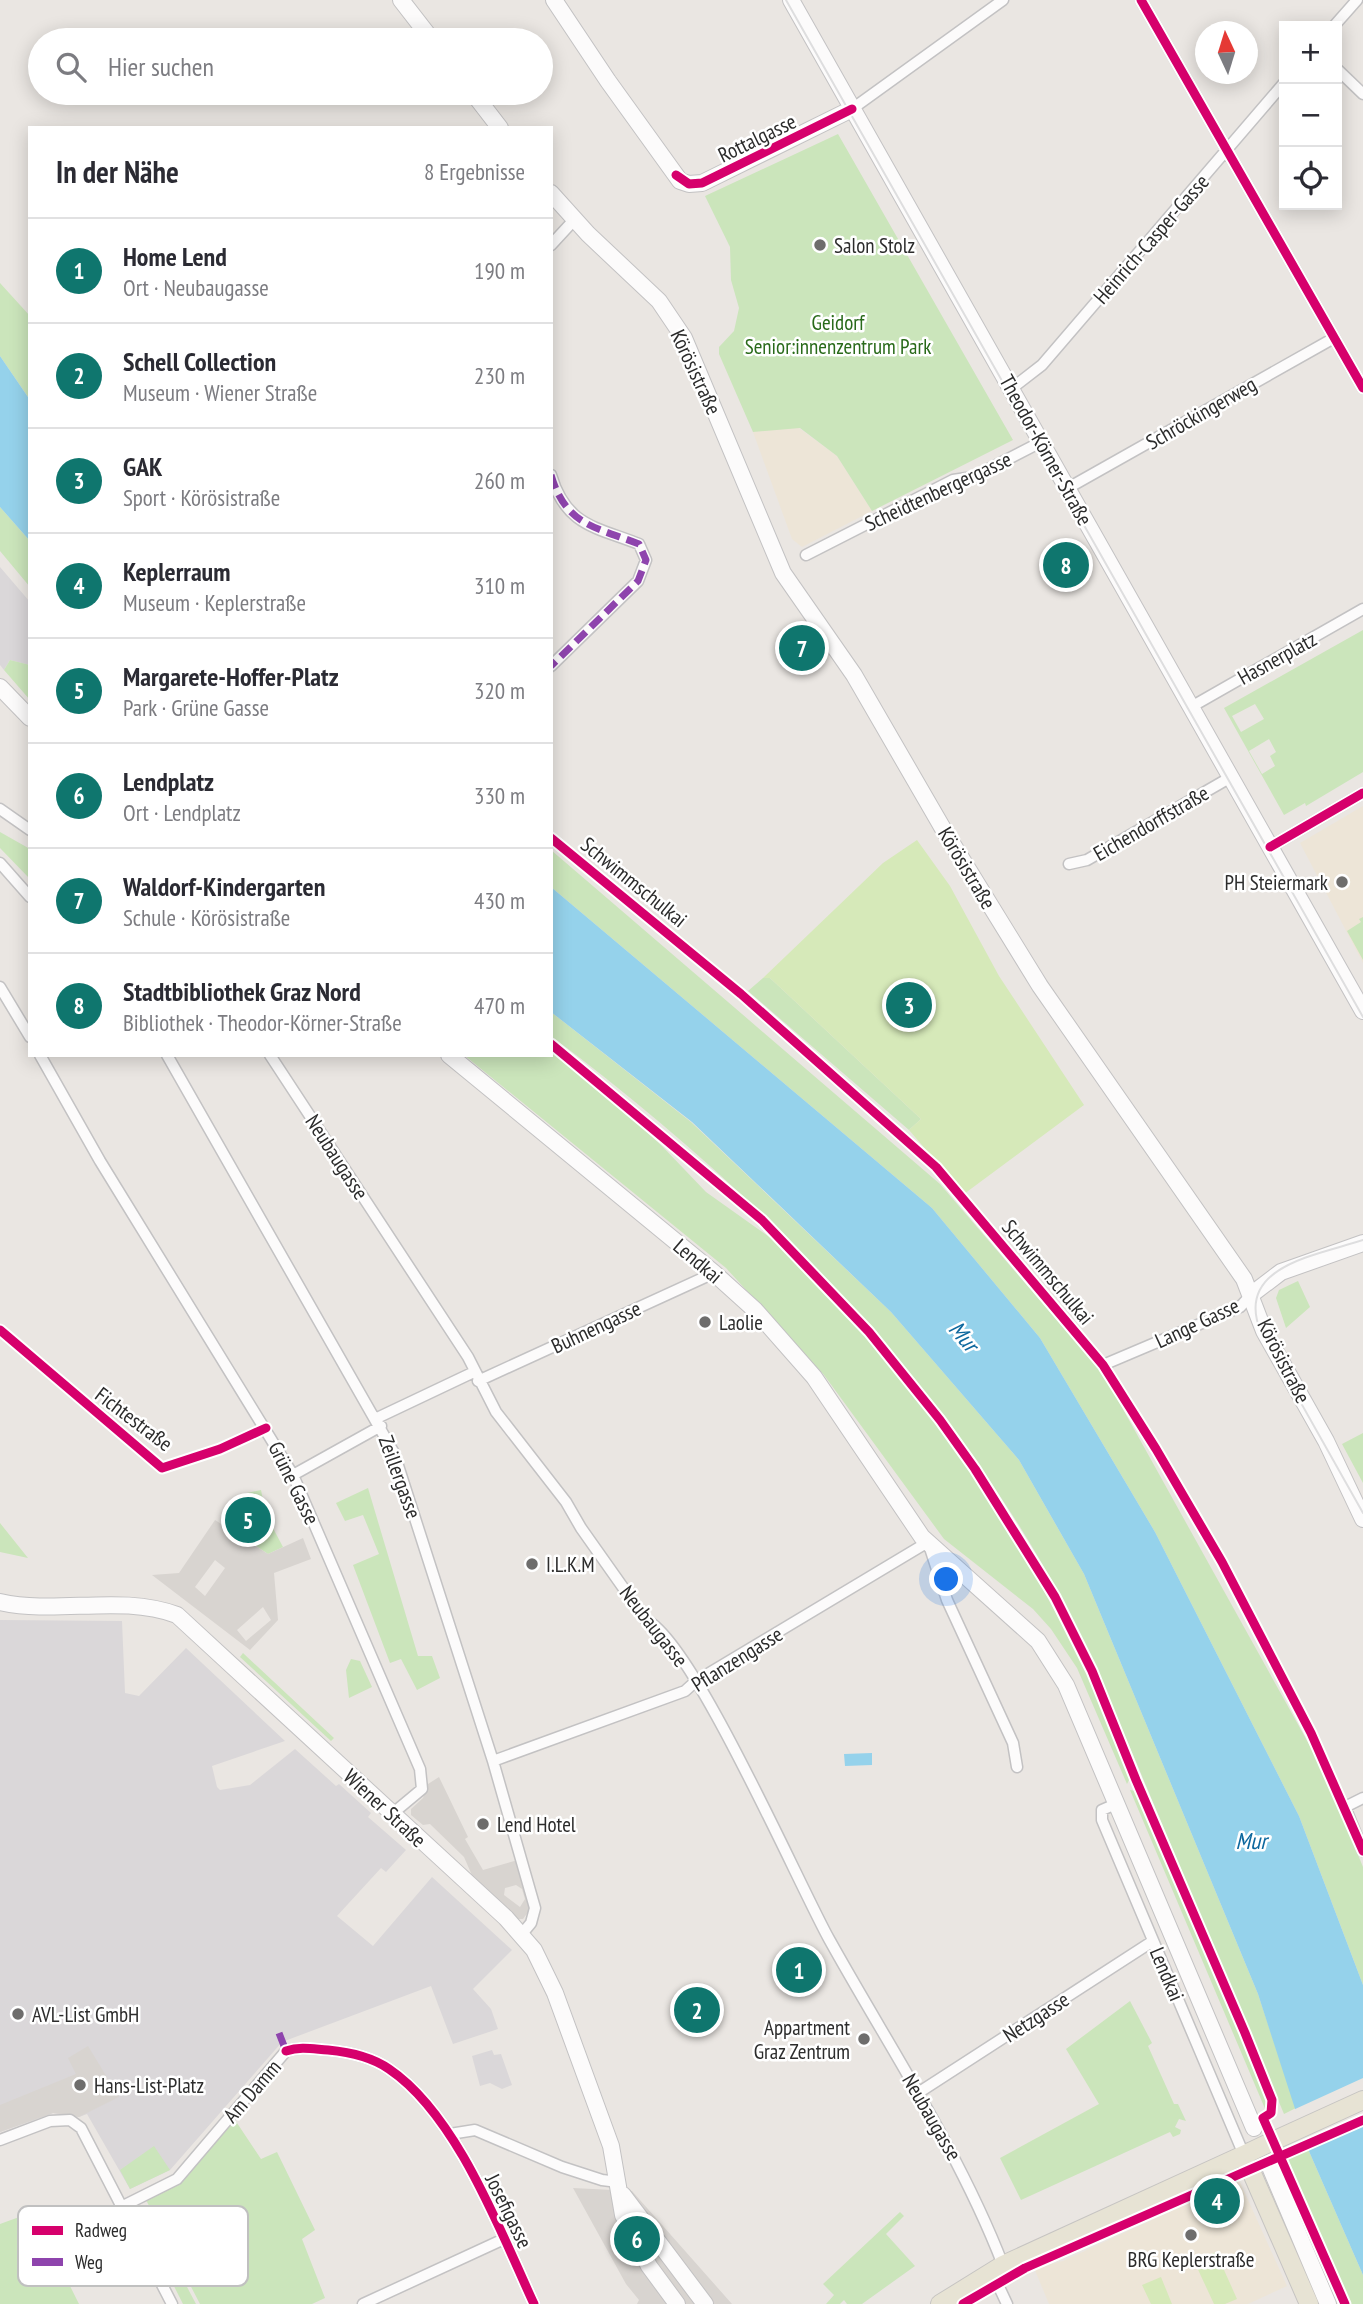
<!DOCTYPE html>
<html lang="de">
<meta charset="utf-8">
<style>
body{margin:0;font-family:"PT Sans Narrow",sans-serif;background:#f7f7f7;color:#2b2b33}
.controls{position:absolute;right:21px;top:21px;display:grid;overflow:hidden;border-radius:0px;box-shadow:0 4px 18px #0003}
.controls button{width:63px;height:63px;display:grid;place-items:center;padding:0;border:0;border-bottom:2px solid #e1e1e2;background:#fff;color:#2b2b33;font:35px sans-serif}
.compass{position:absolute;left:1195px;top:21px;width:63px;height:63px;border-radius:50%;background:#fff;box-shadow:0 4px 18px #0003;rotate:356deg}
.you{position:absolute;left:947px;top:1580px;width:24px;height:24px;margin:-18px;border:5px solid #fff;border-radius:50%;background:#1a73e8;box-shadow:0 0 0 10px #1a73e833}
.badge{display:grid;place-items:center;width:46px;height:46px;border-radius:50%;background:#0f766e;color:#fff;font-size:23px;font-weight:700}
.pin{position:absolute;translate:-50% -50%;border:4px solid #fff;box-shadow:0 2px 7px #0006}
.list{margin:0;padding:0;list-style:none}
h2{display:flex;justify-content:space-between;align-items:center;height:91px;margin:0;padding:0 28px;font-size:30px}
h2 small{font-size:23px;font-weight:400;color:#7c7c81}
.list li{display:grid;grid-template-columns:46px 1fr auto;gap:21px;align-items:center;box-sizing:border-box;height:105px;padding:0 28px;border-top:2px solid #e1e1e2}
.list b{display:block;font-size:26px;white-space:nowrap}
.list p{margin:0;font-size:23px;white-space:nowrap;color:#7c7c81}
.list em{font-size:23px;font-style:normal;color:#7c7c81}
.icon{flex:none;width:38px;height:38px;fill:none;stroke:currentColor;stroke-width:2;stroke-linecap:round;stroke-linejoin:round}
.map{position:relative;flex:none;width:1363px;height:2304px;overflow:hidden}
.search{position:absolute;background:#fff;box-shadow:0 4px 18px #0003;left:28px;top:28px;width:525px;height:77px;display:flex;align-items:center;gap:18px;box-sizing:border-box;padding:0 24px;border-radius:38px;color:#7c7c81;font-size:26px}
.panel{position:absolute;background:#fff;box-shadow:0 4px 18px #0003;left:28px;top:126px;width:525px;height:931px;border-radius:0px}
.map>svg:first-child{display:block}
</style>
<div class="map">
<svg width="1363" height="2304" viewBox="0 0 1363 2304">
<rect width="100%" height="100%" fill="#eae6e2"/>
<path fill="#dad7d9" d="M0,567L30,602V665L10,660L4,670L0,665Z
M0,1620L122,1621L125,1693L139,1696L186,1648L285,1741L212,1766L217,1787L220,1790L250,1785L295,1749L336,1786L339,1784L371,1813L368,1817L406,1850L386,1872L381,1868L337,1916L373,1946L432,1877L512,1950L473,1989L491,2009L498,2029L453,2044L431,1986L282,2042L170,2170L130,2189L87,2114L79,2117L53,2113L0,2132Z
M492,2050L494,2055L501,2054L512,2085L502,2089L490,2083L480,2086L472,2056Z"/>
<path fill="#ede5d7" d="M784,427L799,428L837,456L872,511L802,547L792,539L753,432Z
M1363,806V963L1300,843Z
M1239,2180L1287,2286L1248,2304H1049L1034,2268L1063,2261Z"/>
<path fill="#cbe5bb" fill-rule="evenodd" d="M838,134L1013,440L872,511L837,456L800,428L753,432L719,354V347L734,331L739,308L731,280L730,247L705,196Z
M0,283L30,316V400L0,356Z
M0,507L30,541V587L0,551Z
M1363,630V772L1306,806L1305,803L1284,815L1224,708ZM1255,704L1264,719L1241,732L1232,716ZM1269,739L1276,752L1270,756L1275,766L1262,774L1249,751Z
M10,660L30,665V700L4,670Z
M0,832L30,849L29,878L0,848Z
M551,850L940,1184L1104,1375L1325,1773L1363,1867V1985L1299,1816L1155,1532L1040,1338L932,1208L551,887Z
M1363,917V960L1347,931L1361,922L1359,919Z
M763,978H770L921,1119L909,1130L748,991Z
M551,1012L691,1122L891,1312L1019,1460L1084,1574L1258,1994L1296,2108L1284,2114L1097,1669C978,1412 776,1205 551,1036Z
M551,1050L580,1071L662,1146L706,1192L775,1241L869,1340L941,1426L1009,1527L1058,1617L1061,1616L1089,1671L1128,1770L1130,1778L1127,1784L1077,1668L1051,1629L1033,1609L944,1539L824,1375L726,1268L464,1055H551Z
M1298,1281L1310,1307L1286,1328L1276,1298L1279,1290Z
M1363,1433V1483L1342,1444Z
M368,1488L418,1656H432L440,1678L417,1690L401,1659L390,1663L353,1565L379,1554L363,1515L345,1521L336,1503Z
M261,1490L266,1515L283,1547L268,1554L224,1525L247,1493Z
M0,1523L28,1558L0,1552Z
M243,1653L334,1738L331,1741L240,1657Z
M351,1659L360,1661L372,1687L349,1698L346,1670Z
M1130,1790L1136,1791C1155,1830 1274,2087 1266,2111Z
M1130,2001L1152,2043L1148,2046L1174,2104H1178L1186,2121L1179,2119L1175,2127L1181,2130L1180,2134L1173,2137L1170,2132L1021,2200L1000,2158L1099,2104L1066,2049Z
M233,2117L261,2159L277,2152L315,2230L302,2239L325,2298L312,2304H200L146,2200L180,2182Z
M154,2146L170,2170L130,2189L120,2170Z
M1308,2149L1363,2275V2304H1351L1287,2159Z
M147,2210V2211L196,2304H183L138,2215Z
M33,2212L79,2304H0V2224Z
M900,2212L904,2216L886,2234L915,2266L862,2304H847L844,2300L840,2304H826L834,2295L823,2284Z"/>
<path fill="#d6e9b9" d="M917,840L950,886L999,976L1084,1105L964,1194L909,1130L921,1119L770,978H763L883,863Z
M1216,2252L1237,2299L1225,2304H1214L1194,2261Z
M1161,2277L1172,2304H1151L1142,2285Z"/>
<path fill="#d8d4d0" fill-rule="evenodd" d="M215,1520L268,1554L303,1538L311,1559L274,1573L278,1620L250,1650L152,1575L179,1573ZM215,1560L225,1568L205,1596L195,1587ZM263,1607L271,1620L246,1641L237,1630Z
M439,1777L468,1837L465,1839L483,1870L518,1860L531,1908L523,1919H517L474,1880L464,1857L430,1824L423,1825L411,1815V1809L423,1798L428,1784ZM516,1885L522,1889L525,1899L520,1907L504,1895L505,1888Z
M88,2046L119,2097L79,2117L53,2113L0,2132V2105L76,2074L68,2058Z
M573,2188L632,2191L732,2304H637L639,2300L626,2284Z"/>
<path fill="#95d2eb" d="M0,356L30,400V541L0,507Z
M551,887L932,1208L1040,1338L1155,1532L1299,1816L1363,1985V2275L1308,2149L1258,1994L1084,1574L1019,1460L891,1312L692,1122L551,1012Z
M872,1753V1765L845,1766L844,1754Z"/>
<path fill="#eae6e2" d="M1363,2078V2124L1305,2151L1293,2110Z"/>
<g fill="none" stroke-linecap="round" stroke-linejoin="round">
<g stroke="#c3c2c3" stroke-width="13">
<path id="street" d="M1141,0L1363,388
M1334,26L1357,0
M1337,69L1363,94
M852,109L1003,0
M551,245L574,220
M1011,389L1042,365L1284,83
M551,475C566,526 596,527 639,544L646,560L638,581L551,666
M1068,488L1334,338
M806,555L953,480L973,477L1041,442
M1191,707L1363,609
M0,809L30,830
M1270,847L1363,793
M0,863L30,897
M1069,864L1087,860L1231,777
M0,987L30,1037
M40,1055L100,1161L293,1475L420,1769L422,1789L392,1814
M167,1055L394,1453L493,1761L535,1908L531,1923L521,1935
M270,1055L468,1357L496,1412L566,1502L581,1528L646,1620C692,1640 798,1883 829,1939C889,2047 958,2149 1003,2265
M1103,1365L1240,1307L1252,1294
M478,1381L714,1273
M377,1418L474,1372
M293,1475L381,1426
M493,1761L685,1691L696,1681L928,1542L947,1600L1013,1743L1017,1767
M1363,1798L1345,1807L1363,1851
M1118,1803L1102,1810V1820L1244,2155
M918,2093L1153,1941
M450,2134L475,2130L562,2167L602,2180L618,2182
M0,2140L50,2121L70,2120L81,2128L172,2304
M123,2206L177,2179L286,2051C301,2046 313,2049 328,2050C349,2052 372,2057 389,2069C457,2115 500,2231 534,2304
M992,2272L1007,2304
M363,2304L504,2239"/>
</g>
<g stroke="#c3c2c3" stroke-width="18">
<path id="secondary" d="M401,0L432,40
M554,0L608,81L680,181L689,184L702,183L852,109
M791,0L1363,1011
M473,93L500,128
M551,193L588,234L659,301L684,338L783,573L854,675L942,827L1040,986L1244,1279L1264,1331L1326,1441L1363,1519
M0,687L30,718
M449,1055L714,1273L755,1310L814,1377L922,1537L1038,1641L1066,1685L1254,2128
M1252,1294L1281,1272L1363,1243
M0,1602C58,1615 120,1594 177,1615L506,1918L534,1950L555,1993L611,2146L623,2215L649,2266L677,2304
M1270,2167L1328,2304
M623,2195L705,2304"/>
</g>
<g stroke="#c6c4c2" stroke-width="20">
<path id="primary" d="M1271,2142L1363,2100
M1244,2155L1309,2304
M940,2304L1003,2265L1250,2152"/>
</g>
<use href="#street" stroke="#fcfbfb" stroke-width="10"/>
<use href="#secondary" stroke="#fcfbfb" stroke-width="16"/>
<use href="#primary" stroke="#e7e3d4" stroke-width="18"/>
<path stroke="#dededf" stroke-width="2" d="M786,0L1363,1017
M1363,1240C1318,1255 1233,1266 1261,1332L1363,1513"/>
<g stroke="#c6c4c2" stroke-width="20" stroke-linecap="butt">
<path id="primary-bridge" d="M1250,2152L1271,2142"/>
</g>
<use href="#primary-bridge" stroke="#e7e3d4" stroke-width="18"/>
<path stroke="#8e44ad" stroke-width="7" stroke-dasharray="14 7" stroke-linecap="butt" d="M551,475C566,526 596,527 639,544L646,560L638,581L551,666
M279,2033L286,2051"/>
<g stroke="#fff" stroke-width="13">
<path id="cycleway" d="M1141,0L1363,388
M676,175L689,184L702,183L852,109
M551,838L741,994L936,1167L1103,1365L1156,1449L1222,1562L1311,1733L1363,1851
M1270,847L1363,793
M551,1044L762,1220L869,1332L940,1420L975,1469L1055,1597L1092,1671L1136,1780L1245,2033L1272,2100L1271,2113L1263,2118L1345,2304
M0,1330L162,1468L220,1449L266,1428
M286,2051C301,2046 313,2049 328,2050C349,2052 372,2057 389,2069C457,2115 500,2231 534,2304
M963,2304L1025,2268L1363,2120"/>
</g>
<use href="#cycleway" stroke="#d6006c" stroke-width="9"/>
</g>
<g fill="#6e6d6c" stroke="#fff" stroke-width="2.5">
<circle cx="820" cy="245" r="7"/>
<circle cx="1342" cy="882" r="7"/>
<circle cx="705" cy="1322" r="7"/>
<circle cx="532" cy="1564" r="7"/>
<circle cx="483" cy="1824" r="7"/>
<circle cx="18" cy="2014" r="7"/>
<circle cx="864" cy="2039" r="7"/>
<circle cx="80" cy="2085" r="7"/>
<circle cx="1191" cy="2235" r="7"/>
</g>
<g text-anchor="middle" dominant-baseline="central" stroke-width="5" stroke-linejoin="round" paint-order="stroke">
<g font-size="21" fill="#2c2c2c" stroke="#fff">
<text transform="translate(757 138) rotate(-26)">Rottalgasse</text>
<text transform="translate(1151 239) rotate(-49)">Heinrich-Casper-Gasse</text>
<text transform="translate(696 372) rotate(65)">Körösistraße</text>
<text transform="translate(1201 413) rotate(-30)">Schröckingerweg</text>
<text transform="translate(1046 450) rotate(61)">Theodor-Körner-Straße</text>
<text transform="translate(938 491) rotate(-25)">Scheidtenbergergasse</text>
<text transform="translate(1277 658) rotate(-29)">Hasnerplatz</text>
<text transform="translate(1151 823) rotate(-30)">Eichendorffstraße</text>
<text transform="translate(967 868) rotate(59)">Körösistraße</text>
<text transform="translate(634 882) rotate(39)">Schwimmschulkai</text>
<text transform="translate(337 1157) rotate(57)">Neubaugasse</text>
<text transform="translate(698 1261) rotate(40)">Lendkai</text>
<text transform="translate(1048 1272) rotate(50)">Schwimmschulkai</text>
<text transform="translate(1197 1323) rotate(-25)">Lange Gasse</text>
<text transform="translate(596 1327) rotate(-25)">Buhnengasse</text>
<text transform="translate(1284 1361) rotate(63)">Körösistraße</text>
<text transform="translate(134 1419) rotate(37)">Fichtestraße</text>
<text transform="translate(400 1477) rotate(70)">Zeillergasse</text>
<text transform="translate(294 1483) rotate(64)">Grüne Gasse</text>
<text transform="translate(654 1626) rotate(52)">Neubaugasse</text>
<text transform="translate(737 1659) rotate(-32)">Pflanzengasse</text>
<text transform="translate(385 1808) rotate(43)">Wiener Straße</text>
<text transform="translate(1167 1974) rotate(67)">Lendkai</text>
<text transform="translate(1036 2017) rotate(-33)">Netzgasse</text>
<text transform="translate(252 2091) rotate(-49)">Am Damm</text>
<text transform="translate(932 2117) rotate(60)">Neubaugasse</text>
<text transform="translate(509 2211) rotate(64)">Josefigasse</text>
</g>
<g font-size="21" fill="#2c2c2c" stroke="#fff" text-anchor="start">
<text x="834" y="245">Salon Stolz</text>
<text x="1328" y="882" text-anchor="end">PH Steiermark</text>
<text x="719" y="1322">Laolie</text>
<text x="546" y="1564">I.L.K.M</text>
<text x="497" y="1824">Lend Hotel</text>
<text x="32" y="2014">AVL-List GmbH</text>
<text x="850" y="2027" text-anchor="end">Appartment<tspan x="850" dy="24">Graz Zentrum</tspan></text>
<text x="94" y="2085">Hans-List-Platz</text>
<text x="1191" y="2259" text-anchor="middle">BRG Keplerstraße</text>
</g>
<g font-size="21" fill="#296a1a" stroke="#fff">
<text x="838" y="322">Geidorf<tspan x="838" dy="24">Senior:innenzentrum Park</tspan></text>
</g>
<g font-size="23" font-style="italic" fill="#0d689e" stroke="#fff">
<text transform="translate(964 1336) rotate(50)">Mur</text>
<text x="1251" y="1840">Mur</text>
</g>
</g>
<rect x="18" y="2206" width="230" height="80" rx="10" fill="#fff" stroke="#c0c0c0" stroke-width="2"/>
<rect x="32" y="2226" width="31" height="9" fill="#d6006c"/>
<rect x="32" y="2258" width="31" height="8" fill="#8e44ad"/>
<g font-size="19" fill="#2c2c2c">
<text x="75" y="2237">Radweg</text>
<text x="75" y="2269">Weg</text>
</g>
</svg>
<div class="controls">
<button>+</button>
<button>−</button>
<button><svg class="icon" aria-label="locate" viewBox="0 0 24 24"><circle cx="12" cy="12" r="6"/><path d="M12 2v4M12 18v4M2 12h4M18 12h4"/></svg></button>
</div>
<svg class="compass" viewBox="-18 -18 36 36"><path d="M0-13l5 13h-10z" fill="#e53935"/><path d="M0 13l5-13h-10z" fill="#7c7c81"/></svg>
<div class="you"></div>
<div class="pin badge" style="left:799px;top:1970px">1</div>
<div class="pin badge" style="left:697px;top:2010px">2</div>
<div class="pin badge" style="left:909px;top:1005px">3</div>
<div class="pin badge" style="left:1217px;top:2201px">4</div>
<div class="pin badge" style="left:248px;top:1520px">5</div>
<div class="pin badge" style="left:637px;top:2239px">6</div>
<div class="pin badge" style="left:802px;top:648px">7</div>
<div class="pin badge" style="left:1066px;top:565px">8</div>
<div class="search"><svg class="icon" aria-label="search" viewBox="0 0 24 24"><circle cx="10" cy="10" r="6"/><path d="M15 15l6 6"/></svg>Hier suchen</div>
<section class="panel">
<h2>In der Nähe<small>8 Ergebnisse</small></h2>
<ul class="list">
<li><span class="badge">1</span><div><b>Home Lend</b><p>Ort · Neubaugasse</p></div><em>190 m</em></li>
<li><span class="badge">2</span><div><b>Schell Collection</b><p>Museum · Wiener Straße</p></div><em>230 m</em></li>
<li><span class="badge">3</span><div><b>GAK</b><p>Sport · Körösistraße</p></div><em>260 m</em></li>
<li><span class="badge">4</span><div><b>Keplerraum</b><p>Museum · Keplerstraße</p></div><em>310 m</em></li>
<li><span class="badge">5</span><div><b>Margarete-Hoffer-Platz</b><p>Park · Grüne Gasse</p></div><em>320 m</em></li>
<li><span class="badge">6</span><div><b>Lendplatz</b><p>Ort · Lendplatz</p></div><em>330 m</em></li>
<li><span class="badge">7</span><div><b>Waldorf-Kindergarten</b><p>Schule · Körösistraße</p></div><em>430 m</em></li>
<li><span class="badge">8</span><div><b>Stadtbibliothek Graz Nord</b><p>Bibliothek · Theodor-Körner-Straße</p></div><em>470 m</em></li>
</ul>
</section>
</div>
